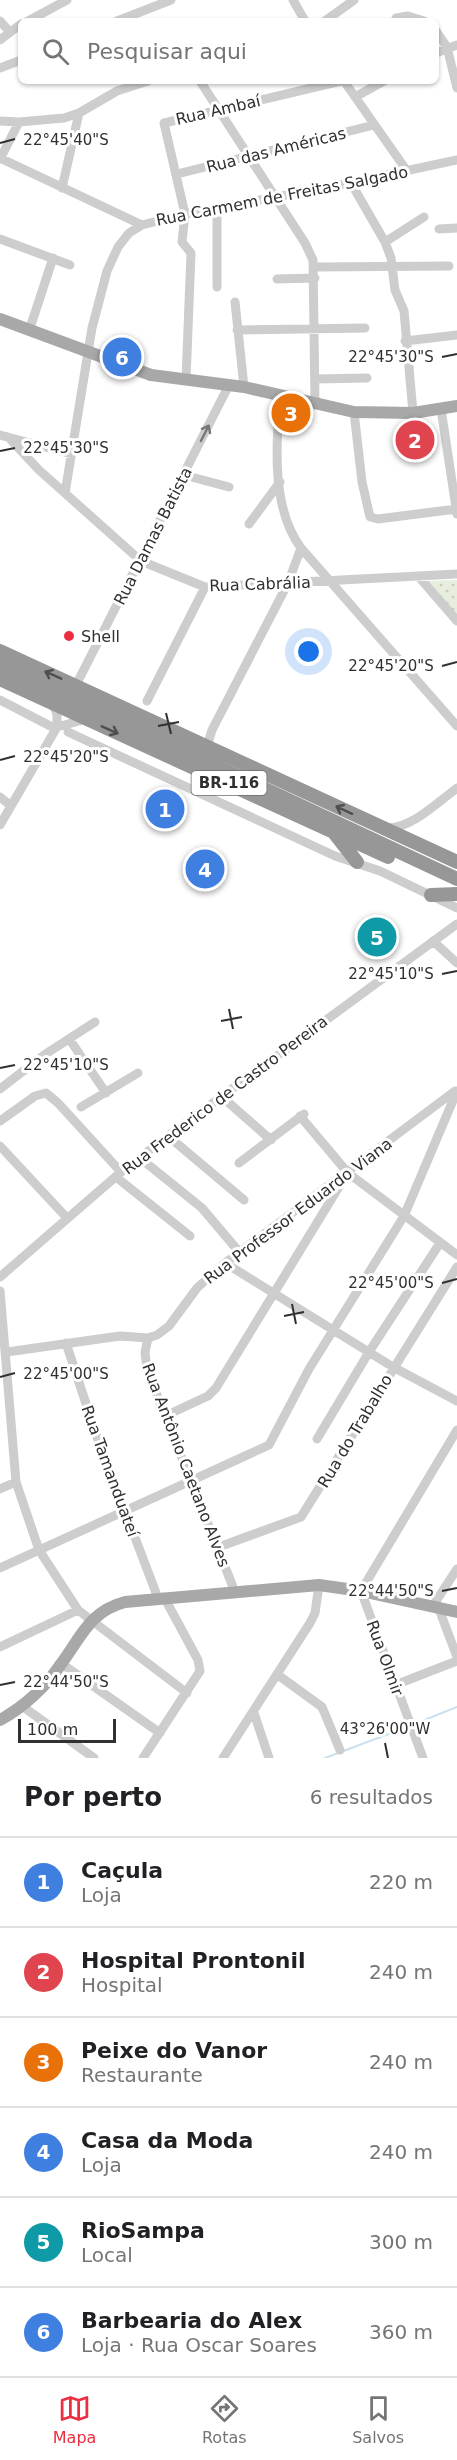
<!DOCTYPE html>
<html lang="pt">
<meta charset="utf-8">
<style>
body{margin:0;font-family:"DejaVu Sans",sans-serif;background:#f2f2f2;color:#202124}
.scale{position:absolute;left:18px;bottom:15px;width:98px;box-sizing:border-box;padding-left:6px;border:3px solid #303030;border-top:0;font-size:16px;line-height:21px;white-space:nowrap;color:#303030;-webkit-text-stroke:4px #fff;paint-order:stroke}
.you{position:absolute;left:309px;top:652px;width:21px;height:21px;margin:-15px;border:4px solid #fff;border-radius:50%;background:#1a73e8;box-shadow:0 0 0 9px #1a73e833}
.badge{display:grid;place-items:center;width:39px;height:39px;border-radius:50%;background:#eb2f40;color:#fff;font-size:20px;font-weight:700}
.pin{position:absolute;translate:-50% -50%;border:3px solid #fff;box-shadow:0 2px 6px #0006}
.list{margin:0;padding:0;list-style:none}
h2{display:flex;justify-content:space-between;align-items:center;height:78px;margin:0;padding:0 24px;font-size:26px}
h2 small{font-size:20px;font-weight:400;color:#757577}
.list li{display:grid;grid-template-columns:39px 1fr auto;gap:18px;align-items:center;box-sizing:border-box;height:90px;padding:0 24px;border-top:2px solid #e0e0e0}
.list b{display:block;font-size:22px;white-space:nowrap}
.list p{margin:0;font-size:20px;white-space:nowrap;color:#757577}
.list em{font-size:20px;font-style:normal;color:#757577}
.icon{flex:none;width:33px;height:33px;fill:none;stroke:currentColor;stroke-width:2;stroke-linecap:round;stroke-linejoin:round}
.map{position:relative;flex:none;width:457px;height:1758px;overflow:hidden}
.search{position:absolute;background:#fff;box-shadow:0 2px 4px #0004;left:18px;right:18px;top:18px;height:66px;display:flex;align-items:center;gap:15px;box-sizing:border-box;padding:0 21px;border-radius:9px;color:#757577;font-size:22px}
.sheet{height:618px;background:#fff}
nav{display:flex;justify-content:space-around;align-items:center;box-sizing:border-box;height:84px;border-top:2px solid #e0e0e0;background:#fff;font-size:16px;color:#757577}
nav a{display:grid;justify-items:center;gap:3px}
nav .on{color:#eb2f40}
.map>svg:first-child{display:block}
</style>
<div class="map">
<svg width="457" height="1758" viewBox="0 0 457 1758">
<defs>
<pattern id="park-dots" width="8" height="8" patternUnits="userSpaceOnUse" patternTransform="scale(1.5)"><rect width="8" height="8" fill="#e7eede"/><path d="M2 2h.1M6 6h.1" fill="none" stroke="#c6ccbf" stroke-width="1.8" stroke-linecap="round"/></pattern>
</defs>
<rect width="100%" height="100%" fill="#fff"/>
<path fill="url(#park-dots)" d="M457,580V616L426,581Z"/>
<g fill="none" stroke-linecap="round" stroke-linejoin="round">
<path stroke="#cae0ee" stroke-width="2" d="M412,1725L457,1707
M325,1758L407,1727"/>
<path stroke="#cdcdcd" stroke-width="9" d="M293,0L305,21
M396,18L408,16L424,21
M0,21L9,31
M28,21L67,0
M117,21L171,0
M325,21L354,0
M436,31L447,47L457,88
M0,40L21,24
M436,53L457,45
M0,68L21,60
M200,81L305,243L313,260L315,403
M344,81L407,171
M355,97L384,81
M0,121L19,122L64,118L79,113L117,91L148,81
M0,158L142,225
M0,159L19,122
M177,174L374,125
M351,183L385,242L391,258L395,290L404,311L413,413
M62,188L79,113
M217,208V287
M439,229L457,228
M0,239L70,265
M385,242L424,217
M315,267L449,266
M277,279L315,278
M235,302L244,387
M237,330L365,328
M29,331L53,258
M405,341L457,335
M316,379L367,378
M186,380L191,253L182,242L185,214L164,123L341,81
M280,394C276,443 271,508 301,548L457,726
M441,409L457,514
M354,412L362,482L370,517L378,519L456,509
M0,435L72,454
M8,437L39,470L141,561L205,587L457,574
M184,475L229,487
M65,493L92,328L107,271L118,247L129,233L142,225L185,214L335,186L457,160
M249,524L280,482
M419,577L457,621
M76,685L229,385
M0,700L56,729
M147,701L205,587
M57,727L86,719
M68,732L335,856L380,871L457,908
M207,747L212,730L288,583L301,548
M0,797L11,806
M0,825L57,727V715L53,703
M387,828C411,829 438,802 457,788
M433,941L457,963
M70,1040L106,1093
M0,1089L44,1055L95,1022
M221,1096L271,1140
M81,1107L138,1073
M300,1116L348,1173L457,1255
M0,1121L35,1096L46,1093L58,1103L121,1172
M168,1136L244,1200
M0,1146L67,1218
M140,1158L202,1208L240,1253
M239,1163L304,1114
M116,1177L190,1236
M225,1263L393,1367L457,1401
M0,1277L121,1172L168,1136L457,924
M0,1291L16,1482L39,1550L78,1610L187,1693
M148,1338L145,1352L147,1370L235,1592
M66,1343L99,1443L158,1598
M7,1352L120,1336L148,1338L157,1335L169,1326L197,1288L225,1263L455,1091
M165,1416L208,1396L216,1388L345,1177
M317,1439L369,1352L440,1243
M0,1489L16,1482
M216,1548L301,1517L457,1267
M0,1568L269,1445L309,1369L404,1216L457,1091
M457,1569L436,1601L457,1657
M0,1647L78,1610
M62,1664L160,1733
M278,1675L322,1707L340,1750
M395,1685L457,1661
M22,1706L94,1758
M254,1713L269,1758
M143,1758L200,1671L198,1660L164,1597
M223,1758L310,1623L315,1613L319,1585
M423,1758L361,1591L457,1430"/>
<path stroke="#a8a8a8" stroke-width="12" d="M0,319L151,375L244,387L354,412L413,413L457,406
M0,1720C24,1707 46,1686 61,1664C81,1637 90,1611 125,1602L319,1585L361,1591L457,1612"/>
<path stroke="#979797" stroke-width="14" d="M0,651L457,862
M0,665L457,879
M0,679L388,857
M335,834L357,862
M431,895L457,894"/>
</g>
<defs><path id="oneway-shaft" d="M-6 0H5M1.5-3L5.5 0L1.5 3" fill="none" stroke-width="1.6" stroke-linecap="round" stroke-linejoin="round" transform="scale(1.5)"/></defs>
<use stroke="#777" href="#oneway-shaft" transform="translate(205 433) rotate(-63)"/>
<g stroke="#4f4f4f">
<use href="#oneway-shaft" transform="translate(53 675) rotate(-156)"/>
<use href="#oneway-shaft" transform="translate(110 730) rotate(24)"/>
<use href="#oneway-shaft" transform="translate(344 810) rotate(-155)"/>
</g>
<path fill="none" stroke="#303030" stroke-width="2" d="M0,143L15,139M442,357L457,354M0,451L15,448M442,666L457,662M166,713L171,734M158,726L179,722M0,760L15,756M442,974L457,971M229,1009L233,1029M221,1021L242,1017M0,1068L15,1065M442,1283L457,1279M292,1304L296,1324M284,1316L304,1312M0,1377L15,1373M442,1591L457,1588M0,1685L15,1682M385,1743L388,1758"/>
<circle fill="#eb2f40" stroke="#fff" stroke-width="2" cx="69" cy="636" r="6"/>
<g text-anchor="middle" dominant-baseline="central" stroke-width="6" stroke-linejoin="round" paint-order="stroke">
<rect fill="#fff" stroke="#6e6e6e" stroke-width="1.5" x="191.5" y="771" width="75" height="24" rx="4.5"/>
<g font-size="15" font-weight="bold" fill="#303030">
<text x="229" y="783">BR-116</text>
</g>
<g font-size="16" fill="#303030" stroke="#fff">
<text transform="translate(218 110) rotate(-13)">Rua Ambaí</text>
<text transform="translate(276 150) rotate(-14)">Rua das Américas</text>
<text transform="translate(282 196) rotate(-11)">Rua Carmem de Freitas Salgado</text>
<text transform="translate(153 536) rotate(-63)">Rua Damas Batista</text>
<text transform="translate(260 584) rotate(-2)">Rua Cabrália</text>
<text transform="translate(225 1095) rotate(-37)">Rua Frederico de Castro Pereira</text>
<text transform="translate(298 1211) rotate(-37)">Rua Professor Eduardo Viana</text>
<text transform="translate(355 1431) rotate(-59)">Rua do Trabalho</text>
<text transform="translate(186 1465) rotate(69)">Rua Antônio Caetano Alves</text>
<text transform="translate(110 1471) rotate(70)">Rua Tamanduateí</text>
<text transform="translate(385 1658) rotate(70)">Rua Olmir</text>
</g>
<g font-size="16" fill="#303030" stroke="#fff" text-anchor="start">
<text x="81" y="636">Shell</text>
</g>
</g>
<g font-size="15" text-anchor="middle" fill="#303030" stroke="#fff" stroke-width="6" stroke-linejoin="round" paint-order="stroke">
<text x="66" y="145">22°45'40"S</text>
<text x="391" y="362">22°45'30"S</text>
<text x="66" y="453">22°45'30"S</text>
<text x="391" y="671">22°45'20"S</text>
<text x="66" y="762">22°45'20"S</text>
<text x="391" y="979">22°45'10"S</text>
<text x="66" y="1070">22°45'10"S</text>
<text x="391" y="1288">22°45'00"S</text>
<text x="66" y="1379">22°45'00"S</text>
<text x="391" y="1596">22°44'50"S</text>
<text x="66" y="1687">22°44'50"S</text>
<text x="385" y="1734">43°26'00"W</text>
</g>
</svg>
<div class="scale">100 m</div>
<div class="you"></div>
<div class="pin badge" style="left:165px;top:809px;background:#3f7fe0">1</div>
<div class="pin badge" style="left:415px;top:440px;background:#e0444e">2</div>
<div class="pin badge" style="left:291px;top:413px;background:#e8710a">3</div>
<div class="pin badge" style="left:205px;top:869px;background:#3f7fe0">4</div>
<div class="pin badge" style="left:377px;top:937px;background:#0f9aa8">5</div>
<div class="pin badge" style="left:122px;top:357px;background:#3f7fe0">6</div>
<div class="search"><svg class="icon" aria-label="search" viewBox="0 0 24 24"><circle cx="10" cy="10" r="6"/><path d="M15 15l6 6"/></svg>Pesquisar aqui</div>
</div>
<section class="sheet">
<h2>Por perto<small>6 resultados</small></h2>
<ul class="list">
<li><span class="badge" style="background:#3f7fe0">1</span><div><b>Caçula</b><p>Loja</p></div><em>220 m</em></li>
<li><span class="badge" style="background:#e0444e">2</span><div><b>Hospital Prontonil</b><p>Hospital</p></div><em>240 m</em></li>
<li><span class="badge" style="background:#e8710a">3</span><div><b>Peixe do Vanor</b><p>Restaurante</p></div><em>240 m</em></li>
<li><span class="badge" style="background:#3f7fe0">4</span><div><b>Casa da Moda</b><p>Loja</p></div><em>240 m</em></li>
<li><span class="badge" style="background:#0f9aa8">5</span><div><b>RioSampa</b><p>Local</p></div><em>300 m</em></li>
<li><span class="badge" style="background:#3f7fe0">6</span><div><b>Barbearia do Alex</b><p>Loja · Rua Oscar Soares</p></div><em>360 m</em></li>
</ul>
</section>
<nav>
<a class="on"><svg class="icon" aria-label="map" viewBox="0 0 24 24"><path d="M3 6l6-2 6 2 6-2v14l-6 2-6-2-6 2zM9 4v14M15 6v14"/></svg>Mapa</a>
<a><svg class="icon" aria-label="directions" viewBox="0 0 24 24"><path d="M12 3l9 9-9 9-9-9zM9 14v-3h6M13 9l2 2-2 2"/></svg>Rotas</a>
<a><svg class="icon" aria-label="saved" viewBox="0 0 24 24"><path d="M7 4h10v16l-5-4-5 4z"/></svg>Salvos</a>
</nav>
